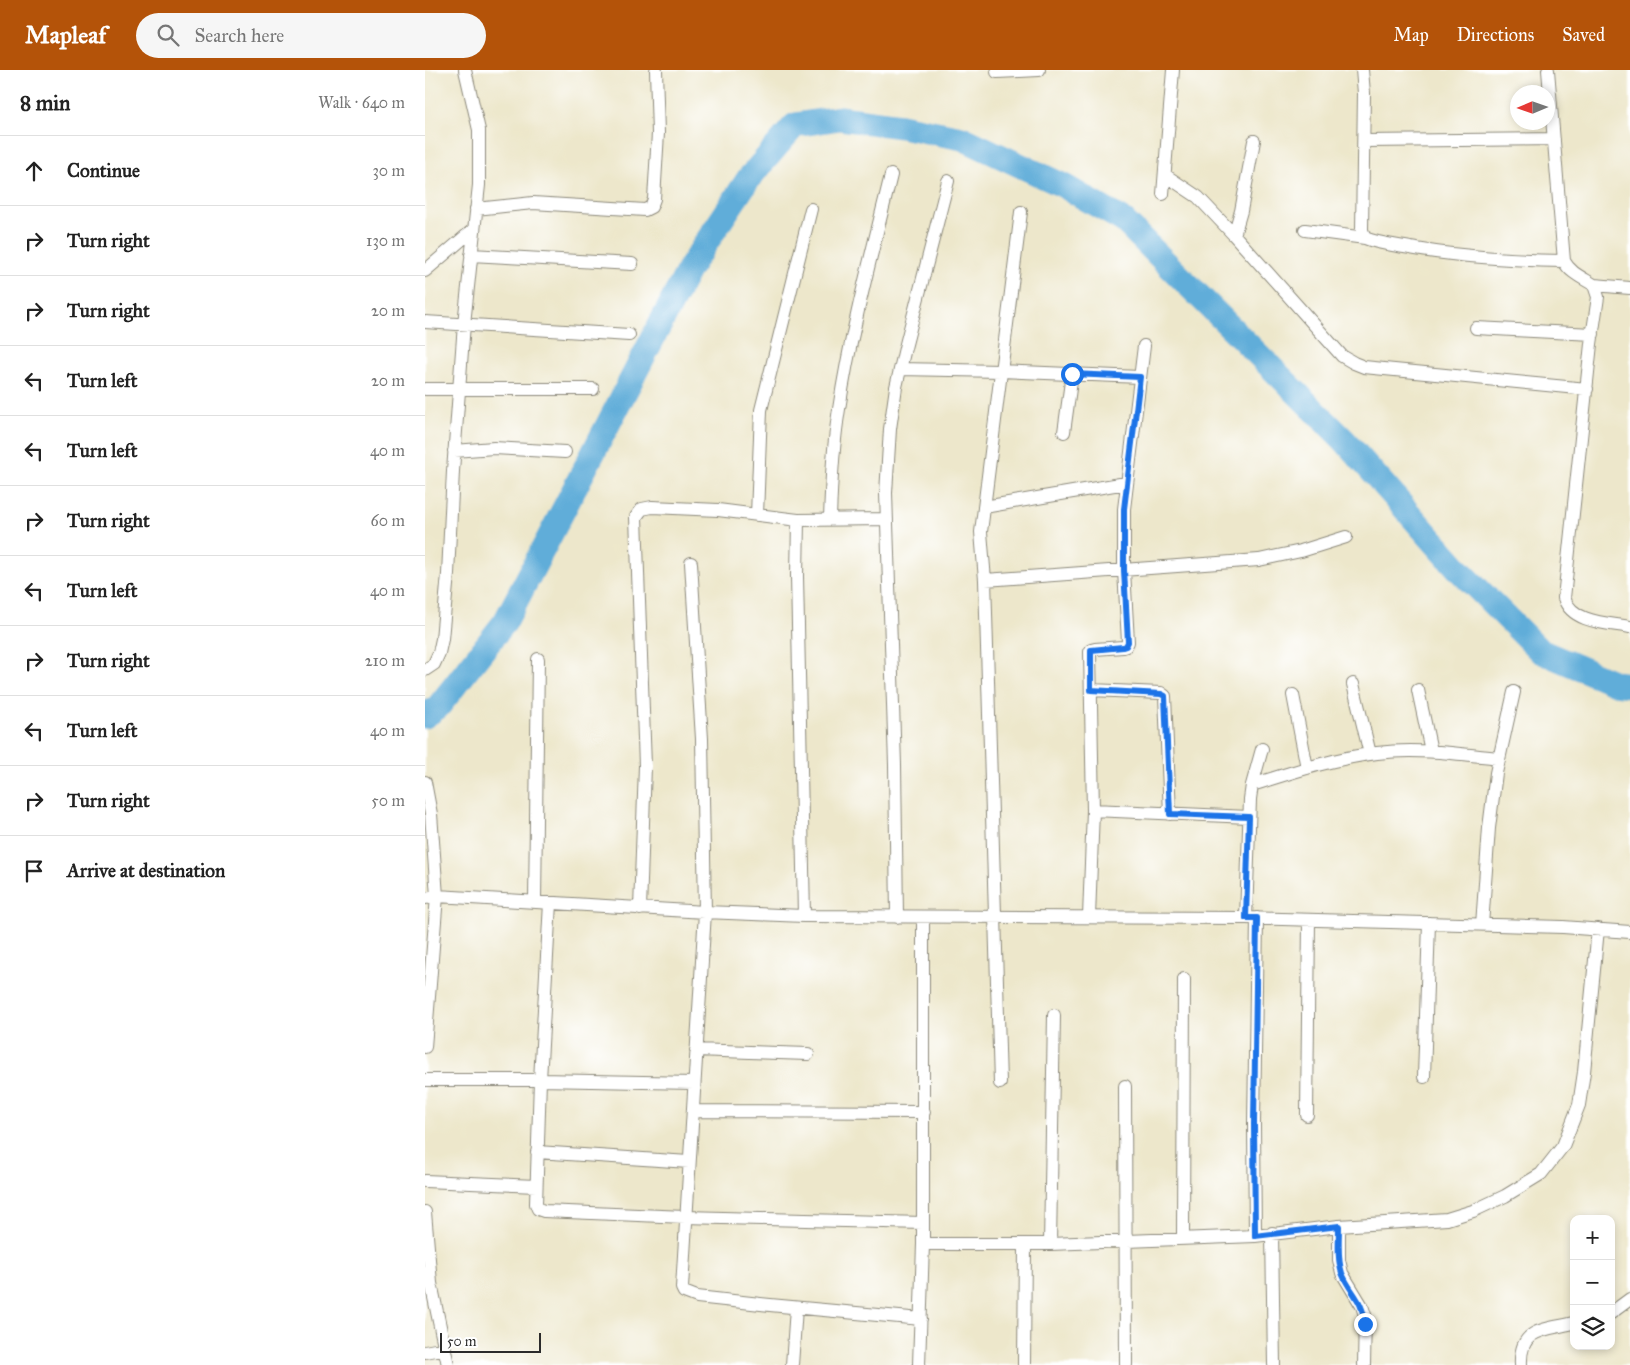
<!DOCTYPE html>
<meta charset="utf-8">
<style>
body{margin:0;font-family:"IM FELL Great Primer",serif;background:#f6f6f6;color:#222}
.controls{position:absolute;right:15px;bottom:15px;display:grid;overflow:hidden;border-radius:10px;box-shadow:0 2px 8px #0003}
.controls button{width:45px;height:45px;display:grid;place-items:center;padding:0;border:0;border-bottom:1px solid #e0e0e0;background:#fff;color:#222;font:25px sans-serif}
.compass{position:absolute;left:1085px;top:15px;width:45px;height:45px;border-radius:50%;background:#fff;box-shadow:0 2px 8px #0003;rotate:268deg}
.scale{position:absolute;left:15px;bottom:12px;width:101px;box-sizing:border-box;padding-left:5px;border:2px solid #2b2b2b;border-top:0;font-size:14px;line-height:18px;white-space:nowrap;color:#2b2b2b;-webkit-text-stroke:4px #fff;paint-order:stroke}
.stop{position:absolute;width:15px;height:15px;margin:-11px;border:4px solid #1a73e8;border-radius:50%;background:#fff}
.stop.end{background:#1a73e8;border-color:#fff;box-shadow:0 1px 5px #0008}
.list{margin:0;padding:0;list-style:none}
h2{display:flex;justify-content:space-between;align-items:center;height:65px;margin:0;padding:0 20px;font-size:21px}
h2 small{font-size:16px;font-weight:400;color:#767676}
.list li{display:grid;grid-template-columns:32px 1fr auto;gap:15px;align-items:center;box-sizing:border-box;height:70px;padding:0 20px;border-top:1px solid #e0e0e0}
.list b{display:block;font-size:19px;white-space:nowrap}
.list em{font-size:16px;font-style:normal;color:#767676}
.icon{flex:none;width:28px;height:28px;fill:none;stroke:currentColor;stroke-width:2;stroke-linecap:round;stroke-linejoin:round}
.map{position:relative;flex:none;width:1205px;height:1295px;overflow:hidden}
header{display:flex;align-items:center;gap:30px;box-sizing:border-box;height:70px;padding:0 25px;background:#b45309;color:#fff}
header strong{font-size:24px}
nav{display:flex;gap:28px;margin-inline-start:auto;font-size:18px}
.search{width:350px;height:45px;background:#f6f6f6;display:flex;align-items:center;gap:12px;box-sizing:border-box;padding:0 18px;border-radius:28px;color:#767676;font-size:19px}
main{display:flex}
aside{flex:1;background:#fff}
.map>svg:first-child{display:block}
</style>
<header>
<strong>Mapleaf</strong>
<div class="search"><svg class="icon" aria-label="search" viewBox="0 0 24 24"><circle cx="10" cy="10" r="6"/><path d="M15 15l6 6"/></svg>Search here</div>
<nav><a>Map</a><a>Directions</a><a>Saved</a></nav>
</header>
<main>
<aside>
<h2>8 min<small>Walk · 640 m</small></h2>
<ul class="list">
<li><svg class="icon" aria-label="ahead" viewBox="0 0 24 24"><path d="M12 20V5M6 11l6-6 6 6"/></svg><div><b>Continue</b></div><em>30 m</em></li>
<li><svg class="icon" aria-label="right" viewBox="0 0 24 24"><path d="M7 20v-9h11M14 6l5 5-5 5"/></svg><div><b>Turn right</b></div><em>130 m</em></li>
<li><svg class="icon" aria-label="right" viewBox="0 0 24 24"><path d="M7 20v-9h11M14 6l5 5-5 5"/></svg><div><b>Turn right</b></div><em>20 m</em></li>
<li><svg class="icon" aria-label="left" viewBox="0 0 24 24"><path d="M17 20v-9H6M10 6l-5 5 5 5"/></svg><div><b>Turn left</b></div><em>20 m</em></li>
<li><svg class="icon" aria-label="left" viewBox="0 0 24 24"><path d="M17 20v-9H6M10 6l-5 5 5 5"/></svg><div><b>Turn left</b></div><em>40 m</em></li>
<li><svg class="icon" aria-label="right" viewBox="0 0 24 24"><path d="M7 20v-9h11M14 6l5 5-5 5"/></svg><div><b>Turn right</b></div><em>60 m</em></li>
<li><svg class="icon" aria-label="left" viewBox="0 0 24 24"><path d="M17 20v-9H6M10 6l-5 5 5 5"/></svg><div><b>Turn left</b></div><em>40 m</em></li>
<li><svg class="icon" aria-label="right" viewBox="0 0 24 24"><path d="M7 20v-9h11M14 6l5 5-5 5"/></svg><div><b>Turn right</b></div><em>210 m</em></li>
<li><svg class="icon" aria-label="left" viewBox="0 0 24 24"><path d="M17 20v-9H6M10 6l-5 5 5 5"/></svg><div><b>Turn left</b></div><em>40 m</em></li>
<li><svg class="icon" aria-label="right" viewBox="0 0 24 24"><path d="M7 20v-9h11M14 6l5 5-5 5"/></svg><div><b>Turn right</b></div><em>50 m</em></li>
<li><svg class="icon" aria-label="arrive" viewBox="0 0 24 24"><path d="M6 21V4h12l-3 4 3 4H6"/></svg><div><b>Arrive at destination</b></div></li>
</ul>
</aside>
<div class="map">
<svg width="1205" height="1295" viewBox="0 0 1205 1295">
<rect width="100%" height="100%" fill="#fff"/>
<filter id="ink" filterUnits="userSpaceOnUse"><feTurbulence type="fractalNoise" baseFrequency=".02" numOctaves="2"/><feDisplacementMap in="SourceGraphic" scale="10" xChannelSelector="R" yChannelSelector="G"/><feConvolveMatrix kernelMatrix="1 2 1 2 8 2 1 2 1" color-interpolation-filters="sRGB"/></filter>
<filter id="wash" filterUnits="userSpaceOnUse"><feTurbulence type="fractalNoise" baseFrequency=".0096" numOctaves="4" result="noise"/><feDisplacementMap in="SourceGraphic" scale="20" xChannelSelector="R" yChannelSelector="G"/><feGaussianBlur stdDeviation="1.12" result="paint"/><feColorMatrix in="noise" values="0 0 0 0 0 0 0 0 0 0 0 0 0 0 0 0 0 1.4 0 .05"/><feComposite in="paint" operator="in"/></filter>
<g filter="url(#wash)">
<rect width="100%" height="100%" fill="#ede7cb"/>
<g fill="none" stroke-linecap="round" stroke-linejoin="round">
<path stroke="#60add9" stroke-width="25" d="M0,646L13,637L80,552L265,197L324,108L370,55L415,48L476,56L537,68L639,116L699,151L919,370L1036,502L1115,581L1190,613L1205,615"/>
</g>
</g>
<g filter="url(#ink)">
<g fill="none" stroke-linecap="round" stroke-linejoin="round">
<g stroke="#8c897b" stroke-width="14">
<path id="street" d="M937,0L939,23L937,160L940,168C954,174 970,175 985,178C1036,187 1087,190 1139,191
M1123,0L1139,191C1145,203 1158,208 1169,215L1173,227L1166,274L1139,528C1147,553 1183,553 1205,557
M572,2L614,0
M939,71L1129,69
M740,105L773,127L809,165L917,286L929,293L939,297L1162,319
M738,124L748,0
M51,139L108,133L220,140L226,137L229,129L233,63L231,0
M880,160L940,168
M809,165L816,141L829,71
M46,185L207,194
M0,201L49,159
M1169,215L1205,218
M0,252L204,265
M1051,258L1168,264
M475,299L576,301L715,307
M0,319H168
M639,362L647,304
M29,381L69,378L140,382
M559,437L701,413
M332,445L336,340L386,139
M373,450L372,506L379,846
M405,450C406,413 408,376 414,339C426,260 447,183 466,105
M266,493L277,669L280,842L257,1218L259,1222L272,1227L345,1235L496,1249
M560,510L834,490L876,481L921,467
M0,600L9,594L14,583L17,569L23,504L28,401L39,254L54,115V60L40,0
M928,614L945,684
M666,620L736,623L740,626L745,744
M993,620L1006,681
M868,625L882,698
M0,712L6,744L12,826L0,977
M827,715C868,702 910,688 952,683C993,678 1034,684 1074,688
M668,740L824,747
M0,828L12,826L280,842L379,846L821,848L1138,857L1205,862
M110,832L113,589
M125,833L115,1010L111,1134L113,1139L119,1141L260,1147L498,1153
M215,839L220,696L211,447L217,439L227,437L293,440L373,450L462,449
M472,847L470,695L461,423L465,359L471,317L480,278L523,111
M664,847L668,740L665,582L666,580L670,579L698,577L701,576L703,572L699,500V439L719,276
M821,848L825,729L827,715L837,679
M1057,855L1064,758L1071,703L1089,622
M271,980L383,984
M999,1007L1004,853
M0,1010H115L269,1013
M575,1013L560,510L556,462L596,142
M700,1016L701,1295
M268,1041L499,1042
M882,1045L884,850
M112,1082L264,1092
M0,1111L111,1116
M0,1142L6,1213L23,1295
M914,1156V1190L917,1203L937,1236L940,1245L939,1295
M847,1163L849,1295
M830,1166L829,1054L832,848
M758,1169L759,909
M498,1174H625L830,1166L914,1156L1022,1149L1048,1141L1080,1126L1116,1104L1138,1076L1154,1035L1159,1002L1173,859
M625,1174L629,945
M1186,1243L1205,1229
M0,1282L20,1278
M367,1295L371,1238
M494,1295L498,1174V847
M599,1295L600,1174
M1096,1295C1094,1258 1119,1260 1149,1253"/>
</g>
<use href="#street" stroke="#fff" stroke-width="12"/>
</g>
</g>
<g fill="none" stroke-linecap="round" stroke-linejoin="round" filter="url(#ink)">
<path stroke="#1a73e8" stroke-width="6" d="M647,304L715,307L699,439V500L703,572L701,576L698,577L666,580V620L736,624L740,626L745,744L824,747L821,848H832L829,1054L830,1166L914,1156C914,1171 912,1189 917,1203C925,1223 938,1229 940,1254"/>
</g>
</svg>
<div class="controls">
<button>+</button>
<button>−</button>
<button><svg class="icon" aria-label="layers" viewBox="0 0 24 24"><path d="M12 4l9 5-9 5-9-5zM3 14l9 5 9-5"/></svg></button>
</div>
<svg class="compass" viewBox="-18 -18 36 36"><path d="M0-13l5 13h-10z" fill="#e53935"/><path d="M0 13l5-13h-10z" fill="#767676"/></svg>
<div class="scale">50 m</div>
<div class="stop" style="left:647px;top:304px"></div>
<div class="stop end" style="left:940px;top:1254px"></div>
</div>
</main>
